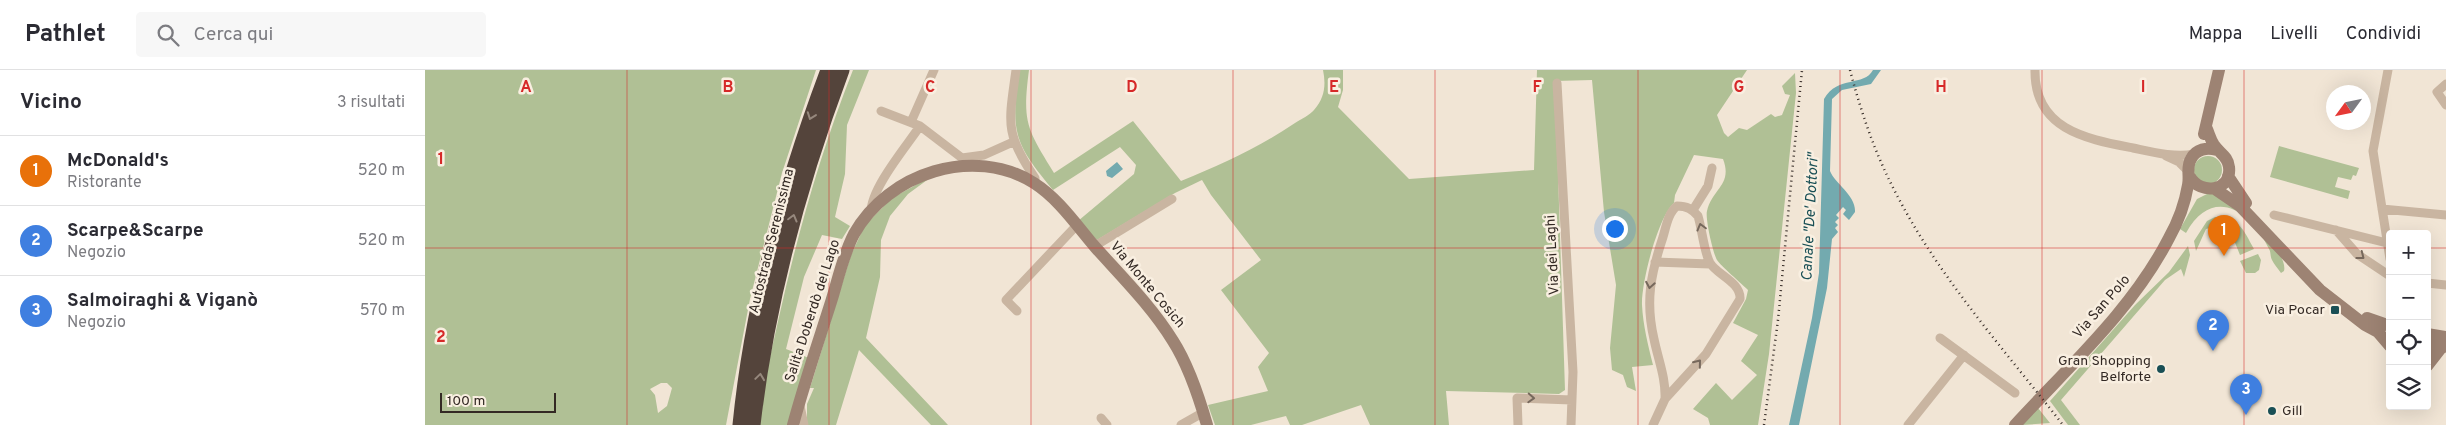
<!DOCTYPE html>
<html lang="it">
<meta charset="utf-8">
<style>
body{margin:0;font-family:Overpass,sans-serif;background:#f7f7f7;color:#2b2b33}
.controls{position:absolute;right:15px;bottom:15px;display:grid;overflow:hidden;border-radius:5px;box-shadow:0 5px 20px #0002}
.controls button{width:45px;height:45px;display:grid;place-items:center;padding:0;border:0;border-bottom:1px solid #e1e1e2;background:#fff;color:#2b2b33;font:25px sans-serif}
.compass{position:absolute;left:1901px;top:15px;width:45px;height:45px;border-radius:50%;background:#fff;box-shadow:0 5px 20px #0002;rotate:237deg}
.scale{position:absolute;left:15px;bottom:12px;width:116px;box-sizing:border-box;padding-left:5px;border:2px solid #332924;border-top:0;font-size:14px;line-height:18px;white-space:nowrap;color:#332924;-webkit-text-stroke:4px #f9efe1;paint-order:stroke}
.you{position:absolute;left:1189px;top:158px;width:18px;height:18px;margin:-12px;border:4px solid #fff;border-radius:50%;background:#1a73e8;box-shadow:0 0 0 8px #1a73e833}
.badge{display:grid;place-items:center;width:32px;height:32px;border-radius:50%;background:#194f55;color:#fff;font-size:16px;font-weight:700}
.pin{position:absolute;translate:-50% -41px;filter:drop-shadow(0 1px 2px #0008)}
.pin::after{content:'';position:absolute;top:26px;width:18px;height:15px;background:inherit;clip-path:polygon(0 0,100% 0,50% 100%)}
.list{margin:0;padding:0;list-style:none}
h2{display:flex;justify-content:space-between;align-items:center;height:65px;margin:0;padding:0 20px;font-size:21px}
h2 small{font-size:16px;font-weight:400;color:#7c7c81}
.list li{display:grid;grid-template-columns:32px 1fr auto;gap:15px;align-items:center;box-sizing:border-box;height:70px;padding:0 20px;border-top:1px solid #e1e1e2}
.list b{display:block;font-size:19px;white-space:nowrap}
.list p{margin:0;font-size:16px;white-space:nowrap;color:#7c7c81}
.list em{font-size:16px;font-style:normal;color:#7c7c81}
.icon{flex:none;width:28px;height:28px;fill:none;stroke:currentColor;stroke-width:2;stroke-linecap:round;stroke-linejoin:round}
.map{position:relative;flex:none;width:2021px;height:355px;overflow:hidden}
header{display:flex;align-items:center;gap:30px;box-sizing:border-box;height:70px;padding:0 25px;background:#fff;border-bottom:1px solid #e1e1e2}
header strong{font-size:24px}
nav{display:flex;gap:28px;margin-inline-start:auto;font-size:18px}
.search{width:350px;height:45px;background:#f7f7f7;display:flex;align-items:center;gap:12px;box-sizing:border-box;padding:0 18px;border-radius:5px;color:#7c7c81;font-size:19px}
main{display:flex}
aside{flex:1;background:#fff}
.map>svg:first-child{display:block}
</style>
<header>
<strong>Pathlet</strong>
<div class="search"><svg class="icon" aria-label="search" viewBox="0 0 24 24"><circle cx="10" cy="10" r="6"/><path d="M15 15l6 6"/></svg>Cerca qui</div>
<nav><a>Mappa</a><a>Livelli</a><a>Condividi</a></nav>
</header>
<main>
<aside>
<h2>Vicino<small>3 risultati</small></h2>
<ul class="list">
<li><span class="badge" style="background:#e8710a">1</span><div><b>McDonald's</b><p>Ristorante</p></div><em>520 m</em></li>
<li><span class="badge" style="background:#3f7fe0">2</span><div><b>Scarpe&amp;Scarpe</b><p>Negozio</p></div><em>520 m</em></li>
<li><span class="badge" style="background:#3f7fe0">3</span><div><b>Salmoiraghi &amp; Viganò</b><p>Negozio</p></div><em>570 m</em></li>
</ul>
</aside>
<div class="map">
<svg width="2021" height="355" viewBox="0 0 2021 355">
<rect width="100%" height="100%" fill="#f1e5d5"/>
<path fill="#b0c095" fill-rule="evenodd" d="M0,0H391L357,103L325,229L301,355H0ZM236,313H242L247,318L242,336L233,343L230,325L225,319Z
M428,0H444L422,55L420,104L410,147L425,156L417,169L397,165L379,207L361,279L384,288L363,355H333C337,318 346,283 354,247C373,162 396,81 428,0Z
M594,0H604C597,53 602,59 629,103L708,51L756,111C795,95 835,77 870,53C876,49 885,45 889,40C900,28 901,14 898,0H918V20L913,37L984,109L1109,100L1112,0H1322L1292,45L1299,63L1303,67L1314,58L1322,60L1346,44L1350,47L1357,45L1365,25L1360,24L1357,16L1370,3L1371,23L1344,284L1333,355H1285L1283,348L1268,339L1291,313L1307,330L1332,305L1316,291L1333,265L1308,253L1321,229L1323,220C1316,213 1296,196 1292,190C1288,183 1280,148 1282,141C1287,119 1308,115 1298,89L1269,85L1250,125L1249,133C1233,147 1216,213 1217,235C1218,255 1223,275 1228,295L1207,297L1211,321L1202,317L1198,305L1187,300L1185,278L1191,215L1179,142L1167,10L1130,11L1140,320L1134,324L1021,321L1024,355H945L936,335L877,355H865L861,346L826,355H790L783,335L843,321L833,297L844,283L796,220L836,190L786,125L777,110L750,123L672,170L653,151L709,104L711,95L695,77L628,120C588,72 586,62 594,0Z
M1854,76L1934,98L1931,106L1928,105L1926,110L1913,107L1910,117L1925,121L1923,129L1845,107Z
M1769 100a14 14 0 1 1 28 0a14 14 0 1 1-28 0Z
M509,105L483,124L465,146L456,170L455,207L441,268L523,355H506L434,280L411,355H382V334L389,318H385L426,185L440,155L467,128Z
M1782,124C1788,124 1795,124 1801,127C1816,136 1864,183 1859,201L1856,203C1853,199 1849,194 1847,190C1845,186 1846,182 1844,179C1826,140 1787,115 1761,163L1755,159L1772,129Z
M1790,147C1814,147 1818,159 1829,179L1815,185L1802,153L1781,159L1771,181L1769,171L1782,151Z
M1763,176L1765,185L1759,207L1756,199L1740,210L1636,330L1655,355H1643L1625,331L1710,235L1744,202Z
M1833,184L1836,190L1834,200L1830,203H1821L1815,191Z
M1613,338L1625,353L1597,355Z"/>
<path fill="#73aaaf" d="M1448,0H1456L1446,14L1417,20L1407,29L1405,101C1410,114 1431,125 1430,142L1424,150L1418,144L1421,140L1418,137L1411,145L1414,148L1410,152L1413,155L1410,158L1413,162L1407,169L1402,218L1374,355H1364L1387,248L1394,203L1399,29C1413,5 1439,17 1448,0Z
M692,92L698,99L687,108L682,106L681,101Z"/>
<g fill="none" stroke-linecap="round" stroke-linejoin="round">
<path stroke="#c9b5a1" stroke-width="9" d="M591,0C584,52 579,63 610,108V114
M1610,0C1609,60 1662,69 1708,78C1727,82 1750,88 1769,84
M1963,0L1948,81L1965,189
M1132,13L1148,302L1146,355
M2021,14L2012,22L2021,35
M456,41L495,56L537,88L559,85L588,72
M486,52L509,0
M1741,86L1754,92L1763,101
M1957,139L2021,145
M1268,140L1283,116L1287,98
M446,142C446,118 481,77 495,56
M1849,145L1962,173
M1911,160L1932,184L1965,206
M670,176L747,129
M1230,192L1285,194
M2002,213L2021,215
M592,241L581,230L652,155
M1515,268L1590,323
M375,336L379,355
M676,348L682,355
M756,355L779,342
M1093,355L1092,328L1147,330
M1228,355L1240,329L1281,284L1315,229C1316,212 1292,205 1285,193C1279,182 1277,159 1273,146C1267,139 1262,136 1252,136C1243,143 1241,157 1238,167C1226,203 1220,231 1229,269C1233,289 1241,308 1240,329
M1483,355L1539,285"/>
<path stroke="#9d8373" stroke-width="12" d="M1779,64L1794,0
M1803,106L1821,133
M1765,107C1775,125 1807,122 1804,97C1803,86 1794,83 1789,75C1785,69 1784,63 1781,57
M1790,119L1815,136L1895,220L1940,255L1953,262L1965,276
M1942,248L1965,256
M2002,264L2021,267
M2003,264L2009,275V287
M2002,296L2016,278L2021,276
M368,355C379,314 393,273 406,232C413,210 418,185 429,164C463,103 549,75 609,113C634,129 652,156 671,178C698,208 727,237 748,271C764,296 774,327 782,355
M1590,355C1644,296 1707,240 1744,168C1753,152 1760,133 1763,115C1765,106 1761,97 1766,89C1771,79 1782,77 1792,80"/>
<path stroke="#54443b" stroke-width="15" d="M315,355C327,234 360,114 403,0
M328,355C342,233 374,115 417,0"/>
<path stroke="#332924" stroke-width="2.5" stroke-dasharray="1 4" stroke-linecap="butt" d="M1425,0C1437,46 1452,89 1475,131C1518,212 1582,283 1638,355
M1339,355L1353,250L1377,0"/>
</g>
<defs><path id="oneway-chevron" d="M-2-3.5L2.5 0L-2 3.5" fill="none" stroke-width="1.6" stroke-linecap="round" stroke-linejoin="round" transform="scale(1.25)"/></defs>
<g stroke="#96887d">
<use href="#oneway-chevron" transform="translate(386 46) rotate(110)"/>
<use href="#oneway-chevron" transform="translate(368 148) rotate(-75)"/>
<use href="#oneway-chevron" transform="translate(335 307) rotate(-82)"/>
</g>
<g stroke="#76685c">
<use href="#oneway-chevron" transform="translate(1276 157) rotate(-105)"/>
<use href="#oneway-chevron" transform="translate(1936 186) rotate(38)"/>
<use href="#oneway-chevron" transform="translate(1225 215) rotate(100)"/>
<use href="#oneway-chevron" transform="translate(1273 293) rotate(-51)"/>
<use href="#oneway-chevron" transform="translate(1106 328) rotate(3)"/>
</g>
<path fill="none" stroke="#d62828" stroke-width="1" stroke-opacity="0.55" d="M202,0V355M404,0V355M606,0V355M808,0V355M1010,0V355M1213,0V355M1415,0V355M1617,0V355M1819,0V355M0,178H1965M2002,178H2021"/>
<g fill="#194f55" stroke="#f9efe1" stroke-width="2">
<rect x="1905" y="235" width="10" height="10" rx="2.5"/>
<circle cx="1736" cy="299" r="5"/>
<circle cx="1847" cy="341" r="5"/>
</g>
<g text-anchor="middle" dominant-baseline="central" stroke-width="5" stroke-linejoin="round" paint-order="stroke">
<g font-size="14" fill="#332924" stroke="#f9efe1">
<text transform="translate(347 171) rotate(-76)">Autostrada Serenissima</text>
<text transform="translate(1128 185) rotate(-93)">Via dei Laghi</text>
<text transform="translate(722 215) rotate(50)">Via Monte Cosich</text>
<text transform="translate(1677 237) rotate(-49)">Via San Polo</text>
<text transform="translate(388 241) rotate(-72)">Salita Doberdò del Lago</text>
</g>
<g font-size="14" fill="#332924" stroke="#f9efe1" text-anchor="end">
<text x="1900" y="240">Via Pocar</text>
<text x="1726" y="291">Gran Shopping<tspan x="1726" dy="16">Belforte</tspan></text>
<text x="1857" y="341" text-anchor="start">Gill</text>
</g>
<g font-size="15" font-style="italic" fill="#194f55" stroke="#f9efe1">
<text transform="translate(1386 147) rotate(-87)">Canale "De' Dottori"</text>
</g>
</g>
<g font-size="16" text-anchor="middle" font-weight="bold" fill="#d62828" stroke="#f9efe1" stroke-width="5" stroke-linejoin="round" paint-order="stroke">
<text x="101" y="22">A</text>
<text x="303" y="22">B</text>
<text x="505" y="22">C</text>
<text x="707" y="22">D</text>
<text x="909" y="22">E</text>
<text x="1112" y="22">F</text>
<text x="1314" y="22">G</text>
<text x="1516" y="22">H</text>
<text x="1718" y="22">I</text>
<text x="16" y="94">1</text>
<text x="16" y="272">2</text>
</g>
</svg>
<div class="controls">
<button>+</button>
<button>−</button>
<button><svg class="icon" aria-label="locate" viewBox="0 0 24 24"><circle cx="12" cy="12" r="6"/><path d="M12 2v4M12 18v4M2 12h4M18 12h4"/></svg></button>
<button><svg class="icon" aria-label="layers" viewBox="0 0 24 24"><path d="M12 4l9 5-9 5-9-5zM3 14l9 5 9-5"/></svg></button>
</div>
<svg class="compass" viewBox="-18 -18 36 36"><path d="M0-13l5 13h-10z" fill="#e53935"/><path d="M0 13l5-13h-10z" fill="#7c7c81"/></svg>
<div class="scale">100 m</div>
<div class="you"></div>
<div class="pin badge" style="left:1799px;top:186px;background:#e8710a">1</div>
<div class="pin badge" style="left:1788px;top:281px;background:#3f7fe0">2</div>
<div class="pin badge" style="left:1821px;top:345px;background:#3f7fe0">3</div>
</div>
</main>
